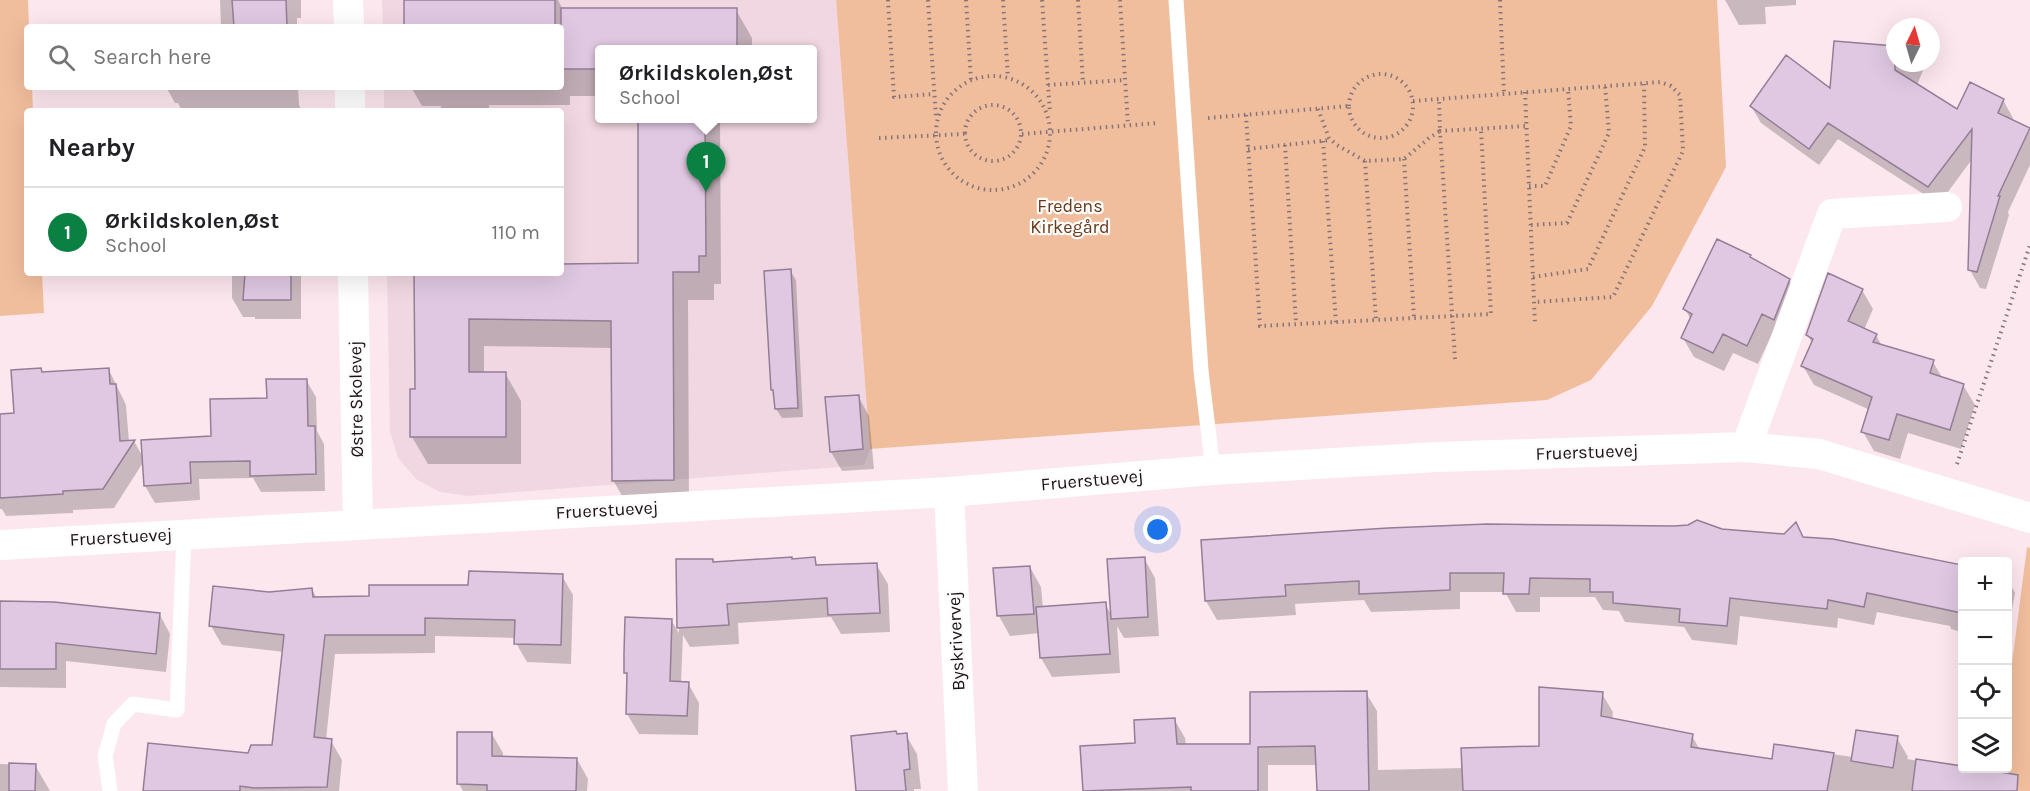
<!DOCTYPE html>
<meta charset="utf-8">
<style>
body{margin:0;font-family:Karla,sans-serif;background:#f6f6f6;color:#202124}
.controls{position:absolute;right:18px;bottom:18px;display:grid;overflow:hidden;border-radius:6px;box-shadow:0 6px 24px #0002}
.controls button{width:54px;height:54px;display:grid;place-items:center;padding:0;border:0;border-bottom:2px solid #e0e0e0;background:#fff;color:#202124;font:30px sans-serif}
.compass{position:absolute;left:1886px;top:18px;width:54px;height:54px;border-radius:50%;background:#fff;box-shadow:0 6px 24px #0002;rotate:5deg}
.you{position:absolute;left:1158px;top:530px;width:21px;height:21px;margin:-15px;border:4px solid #fff;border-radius:50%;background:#1a73e8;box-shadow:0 0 0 9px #1a73e833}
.badge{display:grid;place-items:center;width:39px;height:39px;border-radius:50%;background:#0b8043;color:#fff;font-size:20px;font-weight:700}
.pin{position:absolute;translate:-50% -50px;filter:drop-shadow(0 2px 3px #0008)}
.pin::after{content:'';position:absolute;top:32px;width:21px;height:18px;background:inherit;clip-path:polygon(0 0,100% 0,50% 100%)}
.popup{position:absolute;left:595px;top:45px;width:222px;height:78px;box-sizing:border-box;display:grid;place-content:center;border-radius:6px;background:#fff;filter:drop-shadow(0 2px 4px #0005);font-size:20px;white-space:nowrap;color:#757577}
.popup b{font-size:22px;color:#202124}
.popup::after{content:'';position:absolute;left:50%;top:100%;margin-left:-12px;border:12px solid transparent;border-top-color:#fff}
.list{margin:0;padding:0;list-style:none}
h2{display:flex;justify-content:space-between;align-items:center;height:78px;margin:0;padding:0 24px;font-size:26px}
h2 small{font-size:20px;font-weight:400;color:#757577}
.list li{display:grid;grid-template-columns:39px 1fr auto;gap:18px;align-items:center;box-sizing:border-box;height:90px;padding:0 24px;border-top:2px solid #e0e0e0}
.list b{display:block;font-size:22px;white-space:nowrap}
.list p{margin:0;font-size:20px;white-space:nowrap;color:#757577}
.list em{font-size:20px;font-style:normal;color:#757577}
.icon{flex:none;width:33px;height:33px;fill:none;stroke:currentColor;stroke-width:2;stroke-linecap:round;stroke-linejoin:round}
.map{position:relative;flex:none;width:2030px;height:791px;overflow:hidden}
.search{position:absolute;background:#fff;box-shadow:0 6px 24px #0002;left:24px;top:24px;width:540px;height:66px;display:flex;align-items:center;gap:15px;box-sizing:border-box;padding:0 21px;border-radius:6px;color:#757577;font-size:22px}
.panel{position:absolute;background:#fff;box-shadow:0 6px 24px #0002;left:24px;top:108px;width:540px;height:168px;border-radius:6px}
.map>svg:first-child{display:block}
</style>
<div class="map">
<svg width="2030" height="791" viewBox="0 0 2030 791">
<rect width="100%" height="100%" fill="#fde7ef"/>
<path fill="#f1d7e1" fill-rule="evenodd" d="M382,0H836L870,449L864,465L468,496L440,492L416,479L398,458L390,432L387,273H561V111H384V87H561V27H383ZM600,50H813V118H600Z"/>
<path fill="#f1be9d" d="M0,0H28L29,27H27V87H32L33,111H27V273H42L44,313L0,316Z
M836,0H1717L1726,167L1652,306L1591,380L1547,400L870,449Z
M2027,547L2030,548V791H1995L1998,769L2008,768V694Z"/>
<path fill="#0003" d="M220,0H301V18H297V27H221Z
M405,0H558L563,10H736L752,38V50H600V96H570V105H489V111H441V106H422L411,87H561V27H405Z
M1725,0H1796V5L1765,7L1766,24L1739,25Z
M1892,36L1895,37V63H1926L1917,85L1958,111L2003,100L2013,118L2012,121L2030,132V165L2008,212L2009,215L1986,289L1980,288L1970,270L1973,158L1939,204L1838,139L1819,165L1761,123L1751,106L1831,91L1887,47Z
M166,87H298L299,105L302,111H182L178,103H175Z
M639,118H720L721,284H714V300H688L689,508H629L613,480V348L484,346V373H505L521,401V464H428L412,437L416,391V273H561V266L640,265Z
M1750,256L1752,260L1789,280L1800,299L1773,332L1758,364L1733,353L1724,371L1694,357L1683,338L1691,320L1685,309Z
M790,270L796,280L803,417L782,418L776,409L775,394L772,389Z
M232,273H301V319H255V317H243L232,298Z
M1862,290L1873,309L1864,330L1876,335L1882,346L1933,362L1943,379L1963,385L1975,405L1961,449L1908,433L1900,459L1874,451L1863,432L1870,410L1814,385L1803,366L1813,344L1807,335Z
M109,370L126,405L129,442L134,441L144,459L212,437L268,399L306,380L316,397L317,431L324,444L325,491L261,492L253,478L199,479L200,500L155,503L145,486L144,461L114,508L73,510V513L6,516L2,509H0V416L15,415L43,374Z
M858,396L869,416L874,469L842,471L831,452Z
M1722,530L1832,541L1962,566V639L1958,631L1951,629L1950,626L1877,612L1874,625L1838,618L1837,628L1740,616L1737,645L1692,640L1684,627L1625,622L1619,611L1603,610L1595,597H1540V612H1516L1505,592H1460V609L1371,612L1364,600L1295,604L1296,615L1217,620L1206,601L1202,541Z
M1144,558L1155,578L1159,636L1124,638L1117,626L1120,673L1052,677L1041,658L1040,633L1010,636L999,616L995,569L1030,567L1041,587L1043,608L1105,604L1112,616Z
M814,559L819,567L876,564L888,584L890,632L841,634L831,617L738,623L739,644L690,647L683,635L681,683H688L699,703L698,735L639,734L627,714L628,678L626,673L671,620L679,633L678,560L714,563Z
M562,576L573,595L571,664L527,662L516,643V638L435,636V653L335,654L326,740L331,741L342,760L339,791H144L274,746L284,652L222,645L211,626L269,593L312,589L317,599L370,598Z
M2008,580L2015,593L2008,630Z
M0,603L160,615L170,634L166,672L66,661V688L0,687Z
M1366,693L1377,711L1378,770L1463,768L1541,748L1602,694L1613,712L1612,720L1692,736L1700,750L1773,761L1775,746L1853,757L1897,738L1908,757L1907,759L1962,768L1991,791H1318L1317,765H1268V791H1085L1082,747L1137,744L1174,719L1185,738L1186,746L1252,745Z
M492,734L503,753V757L577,759L588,779L587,791H463L459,784Z
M906,735L917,754L921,789H914V791H858L897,736Z
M0,764L35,765L50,791H0Z"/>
<path fill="#e0c8e2" stroke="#947e96" stroke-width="1.5" d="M232,0H286L287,27H234Z
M404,0H555V27H404Z
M561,8H737V50H600V69H561Z
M1834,41L1895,46V70L1957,109L1970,82L2004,99L1998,113L2030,128L1998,196H2000L1977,272L1968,270L1972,129L1928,187L1828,123L1809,149L1750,106L1786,55L1830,88Z
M638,118H705L706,256H699V272H673L674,480L612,481L611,321L469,319V372H506V437H410V389H415L414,273H561V264L638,263Z
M1717,239L1751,255L1750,257L1790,279L1774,320L1762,314L1747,346L1723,334L1713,353L1681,338L1692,314L1683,309Z
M791,269L798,408L775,409L773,390H771L764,271Z
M245,273H291V300H243Z
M1828,273L1863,289L1848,321L1877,334L1873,342L1934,360L1930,373L1964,384L1950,430L1897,414L1889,440L1861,432L1872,397L1801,366L1813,339L1806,335Z
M41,368L42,372L109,368L110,384H116L120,441L135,440L103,489L63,491V494L0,498V414L14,413L11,370Z
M266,379H307L308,426H315L316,474L250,476V461L190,462L191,483L144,486L141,440L211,436L210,399L267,398Z
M859,395L863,449L830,452L825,397Z
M1697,520L1722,529L1784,534L1796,522L1803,537L1833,539L1962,565V613L1867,593L1864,607L1828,600L1827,609L1730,598L1727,626L1679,622L1680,609L1613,603V592H1590V579L1530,578L1529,594H1503L1504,573H1450V590L1359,594V581L1285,585L1286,596L1205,601L1201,540L1388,528L1487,524L1674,526L1688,525Z
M792,557V559L815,557L816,565L877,563L880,613L828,615L827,598L727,604L729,625L677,628L676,559H713V562Z
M1145,557L1148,617L1111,619L1107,559Z
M1030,566L1034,614L997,616L993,568Z
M469,571L563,574L561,645L514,644L515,620L425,618V635H325L314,737L332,739L327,787L254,788L240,786V791H143L148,743L248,753L251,745H272L284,635L209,626L213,586L269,592L312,588L313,597L369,596V585H468Z
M0,601L54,602L160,613L156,654L56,643V669H0Z
M1106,602L1110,654L1040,658L1036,607Z
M625,617L672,619L670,681L689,682L687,716L626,714L627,673H624V653Z
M1539,687L1603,692L1601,716L1693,734L1691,747L1772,759L1774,744L1834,753L1827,791H1463L1461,748L1539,746Z
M1367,691L1369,791H1317L1315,746L1258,747V791H1191V787L1083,791L1080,746L1135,743L1134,720L1175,718L1177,744H1250V692Z
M1856,730L1898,736L1893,768L1851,761Z
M896,731L897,734L907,733L910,769L904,770L906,791H856L851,736Z
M457,732H492V756L577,758L576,791H487V785L457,784Z
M1916,759L1962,766V768H1976L2018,775L2017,791H1912Z
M9,763L36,764L35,791H9Z"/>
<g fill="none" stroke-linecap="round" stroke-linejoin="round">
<path stroke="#85757b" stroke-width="4" stroke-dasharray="1.5 4.5" stroke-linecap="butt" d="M888,0L894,97L934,94
M928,0L936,117
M966,0L971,80
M1003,0L1008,78
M1042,0L1050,113
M1078,0L1083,83
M1120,0L1128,125
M1500,0L1504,94
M1349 106a32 32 0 1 1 64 0a32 32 0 1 1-64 0Z
M936 133a57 57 0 1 1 114 0a57 57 0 1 1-114 0Z
M1048,85L1125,80
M1525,92L1535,325
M1413,101L1660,82L1671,86L1680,95L1683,151L1613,297L1534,302
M965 133a28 28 0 1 1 56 0a28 28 0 1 1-56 0Z
M1318,109L1329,138L1337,145L1365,161L1404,159L1429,138L1440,131L1439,99
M1246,115L1260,326L1491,314L1481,129
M1208,118L1349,106
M1022,134L1158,123
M879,138L964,134
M1323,141L1336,323
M1285,145L1296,324
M1248,149L1331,140
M1404,159L1414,318
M1365,161L1376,320
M1529,186H1545L1571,126L1568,89
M1531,225L1567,223L1609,133L1605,86
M1533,277L1588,269L1645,147L1644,84
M1455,359L1440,131L1526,126
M1957,464L2030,245"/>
<path stroke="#fff" stroke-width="15" d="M1176,0L1201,371L1213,470
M110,791L105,756L114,724L133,704L177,710L184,534"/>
<path stroke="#fff" stroke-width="30" d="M348,0L349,27
M350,87V111
M353,273L358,524
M1746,447L1832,214L1947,207
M949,492L963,791
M0,545L949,492L1213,470L1437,457L1746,447L1819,454L2030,518"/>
</g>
<g text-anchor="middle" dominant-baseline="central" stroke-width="4.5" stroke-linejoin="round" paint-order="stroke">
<g font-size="18" fill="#673918" stroke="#fbfbfb">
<text x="1070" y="206">Fredens<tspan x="1070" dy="21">Kirkegård</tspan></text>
</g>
<g font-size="18" fill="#1c1015" stroke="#fbfbfb">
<text transform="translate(356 399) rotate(-91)">Østre Skolevej</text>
<text transform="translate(1587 452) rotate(-2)">Fruerstuevej</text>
<text transform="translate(1092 480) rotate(-5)">Fruerstuevej</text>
<text transform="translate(607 510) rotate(-3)">Fruerstuevej</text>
<text transform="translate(121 537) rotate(-3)">Fruerstuevej</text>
<text transform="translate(956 641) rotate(-93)">Byskrivervej</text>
</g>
</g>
</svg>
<div class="controls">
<button>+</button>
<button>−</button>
<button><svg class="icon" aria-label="locate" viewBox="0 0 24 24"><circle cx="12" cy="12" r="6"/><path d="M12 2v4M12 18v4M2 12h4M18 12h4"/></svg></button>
<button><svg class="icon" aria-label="layers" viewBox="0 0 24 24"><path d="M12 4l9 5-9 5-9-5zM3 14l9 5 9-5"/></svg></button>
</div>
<svg class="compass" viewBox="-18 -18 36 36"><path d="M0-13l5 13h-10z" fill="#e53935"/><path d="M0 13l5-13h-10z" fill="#757577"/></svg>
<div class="you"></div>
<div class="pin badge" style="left:706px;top:192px">1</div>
<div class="popup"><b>Ørkildskolen,Øst</b>School</div>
<div class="search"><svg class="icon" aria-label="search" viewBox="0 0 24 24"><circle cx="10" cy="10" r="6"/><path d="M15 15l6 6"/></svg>Search here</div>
<section class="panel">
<h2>Nearby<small></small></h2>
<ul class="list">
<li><span class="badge">1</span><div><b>Ørkildskolen,Øst</b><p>School</p></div><em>110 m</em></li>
</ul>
</section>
</div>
